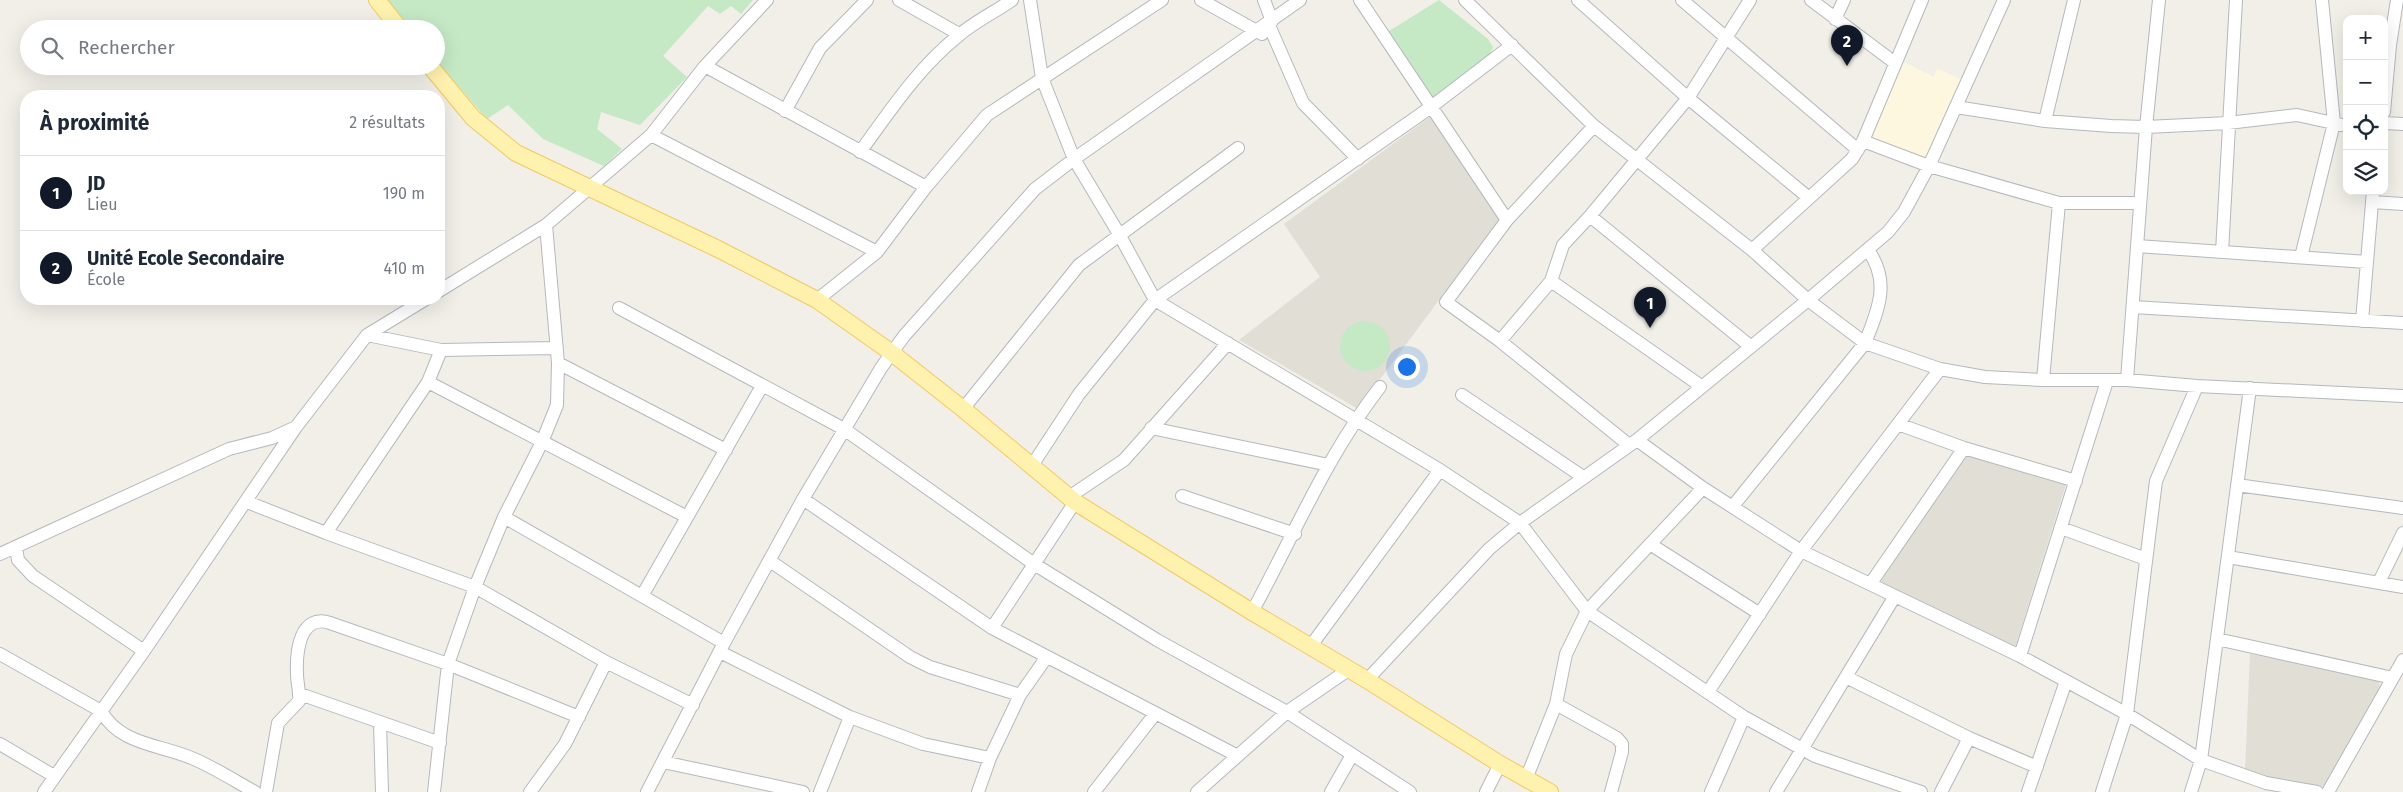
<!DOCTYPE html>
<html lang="fr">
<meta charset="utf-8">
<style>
body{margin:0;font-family:"Fira Sans",sans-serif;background:#f6f6f7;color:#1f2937}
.controls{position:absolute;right:15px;top:15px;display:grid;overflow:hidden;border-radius:10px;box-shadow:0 5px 20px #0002}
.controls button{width:45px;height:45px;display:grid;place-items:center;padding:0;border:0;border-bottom:1px solid #e0e1e3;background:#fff;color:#1f2937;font:25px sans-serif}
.you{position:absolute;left:1406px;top:366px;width:18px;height:18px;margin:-12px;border:4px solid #fff;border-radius:50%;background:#1a73e8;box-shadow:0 0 0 8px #1a73e833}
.badge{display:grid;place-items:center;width:32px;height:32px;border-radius:50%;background:#111827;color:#fff;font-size:16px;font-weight:700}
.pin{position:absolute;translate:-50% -41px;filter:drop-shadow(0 1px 2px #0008)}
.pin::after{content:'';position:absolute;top:26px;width:18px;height:15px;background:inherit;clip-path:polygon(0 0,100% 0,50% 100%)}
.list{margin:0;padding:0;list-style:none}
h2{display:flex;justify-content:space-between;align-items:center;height:65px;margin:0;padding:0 20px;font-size:21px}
h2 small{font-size:16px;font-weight:400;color:#747a83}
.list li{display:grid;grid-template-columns:32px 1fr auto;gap:15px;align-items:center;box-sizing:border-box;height:75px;padding:0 20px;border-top:1px solid #e0e1e3}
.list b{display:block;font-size:19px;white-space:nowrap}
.list p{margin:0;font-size:16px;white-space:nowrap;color:#747a83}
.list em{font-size:16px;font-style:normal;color:#747a83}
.icon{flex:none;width:28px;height:28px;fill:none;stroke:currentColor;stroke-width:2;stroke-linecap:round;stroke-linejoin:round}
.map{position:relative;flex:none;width:2403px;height:792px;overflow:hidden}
.search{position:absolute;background:#fff;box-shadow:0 5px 20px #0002;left:20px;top:20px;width:425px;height:55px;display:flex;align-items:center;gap:12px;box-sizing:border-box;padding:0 18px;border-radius:28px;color:#747a83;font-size:19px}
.panel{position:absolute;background:#fff;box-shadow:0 5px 20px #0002;left:20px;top:90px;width:425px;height:215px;border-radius:20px}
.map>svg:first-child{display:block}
</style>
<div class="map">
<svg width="2403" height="792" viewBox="0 0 2403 792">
<rect width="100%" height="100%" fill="#f1efe8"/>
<path fill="#fef7e0" d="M1903,62L1934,77L1937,69L1966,81L1928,161L1866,140Z"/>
<path fill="#e1ded6" d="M1431,116L1500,218L1358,409L1239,340L1320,277L1284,224Z
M1966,454L2066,484L2015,648L1878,582Z
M2250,654L2327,667L2379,680L2380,687L2326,785L2317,787L2245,772Z"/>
<path fill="#c5e8c5" d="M382,0H753L741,14L731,6L720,14L708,6L663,56L687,77L640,125L601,112L597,129L622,149L604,166L543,139L508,105L487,119L453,80L442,74L436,66V29H405Z
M1439,0L1488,39L1493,47L1489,56L1433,98L1389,31Z
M1340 346a25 25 0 1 1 50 0a25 25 0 1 1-50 0Z"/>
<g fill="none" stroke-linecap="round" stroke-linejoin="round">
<g stroke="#b5b8bc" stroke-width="14">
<path id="minor" d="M899,0L959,34
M1030,0L1042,78L1074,159L1119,234L1155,300L1440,470L1520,523L1587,611L1744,717L1815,756L1921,792
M1201,0L1262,34
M1264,0L1272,21
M1360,0L1507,220
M1465,0L1594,126L1752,250L1808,300L1865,343L1940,369L1985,377L2043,380H2127L2197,386L2403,396
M1578,0L1688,98L1809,198
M1682,0L1858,150
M1811,0L1895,63
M1835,19L1844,0
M1268,23L1303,103L1358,159
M705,66L926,187
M1956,107L2045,121L2111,126L2146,127L2228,123L2297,115L2347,126
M785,111L820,48L867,0
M2384,112L2390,45L2397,0
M2045,121L2074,0
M2384,123L2403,124
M1594,126L1507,220L1446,302L1500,341L1629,445
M651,135L877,252
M1863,141L1929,166L2059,203H2140
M860,152C890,111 918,68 958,36C974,22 995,12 1012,0
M2372,202L2403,204
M1590,216L1750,346
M2137,246L2367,262
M1752,250L1852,159L1863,141L1922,0
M2222,252L2236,0
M2301,257L2334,123L2322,0
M1551,281L1701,386
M439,291L546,225L651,135L705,66L767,0
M817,300L877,252L926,187L987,115L1162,0
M2133,307L2403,323
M619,308L844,429L1034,564L1157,640L1287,712L1410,792
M2362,321L2373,191
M367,335L441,350L557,348
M1500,341L1551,281L1563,245L1590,216L1688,98L1750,0
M558,363L726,450
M2043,380L2059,203
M2127,380L2146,127L2159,0
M428,382L687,517
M1462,395L1583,477
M963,409L1079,265L1238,148
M1898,424L1964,448L2076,481
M1151,428L1329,465
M1637,440L1703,488L1801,551L2020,656L2127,714L2201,760L2266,783L2317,792
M1031,467L1079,394L1155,300L1431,107L1512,45
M2237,485L2403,508
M1182,496L1295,534
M1069,497L1124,460L1228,343
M803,499L992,628L1236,755
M247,502L326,533L475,587L606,662L693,705
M1733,506L1865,343C1878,310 1891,282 1868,250
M504,517L724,643
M2061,528L2146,559
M326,533L428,382L441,350
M1650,544L1760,614
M16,547L18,560L33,576L144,651
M0,554L229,449L272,438L296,427
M2228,557L2403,587
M770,561L910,657L930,667L1020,695
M2379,582L2403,533
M1871,583L1964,448
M642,596L762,386
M1252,612C1293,537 1327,455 1380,387
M992,628L1075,502
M2217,639L2393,678
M1310,647L1440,470
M720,652L850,717L923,744L990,758
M0,654L101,711C121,746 161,744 194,759C215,768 235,781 255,792
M2020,656L2107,381
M1846,677L1969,738L2037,767
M1367,680L1489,549L1520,523L1637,440L1808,300L1888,232L1904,212L1929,166L2004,0
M1708,692L1801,551L1940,369
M300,694L440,743
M1556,704L1617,738L1622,744V752L1611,792
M380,723L382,792
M0,744L54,776
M663,762L803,792
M1526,779L1556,704L1566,654L1587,611L1703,488
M44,792L144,651L296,427L367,335L426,299
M266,792L278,723L299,701C300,691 297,683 297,674C296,651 300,613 330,623L448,664L579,717
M434,792L448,664L475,587L504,517L542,442L557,405L558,363L546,225
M530,792L565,744L606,662
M647,792L724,643L803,499L881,368L904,336L1035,189L1074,159L1300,0
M820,792L850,717
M978,792L990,758L1020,695L1046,658
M1094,792L1155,714
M1197,792L1287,712L1348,670
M1331,792L1352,755
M1486,792L1500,764
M1711,792L1744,717
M1776,792L1895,596
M1941,792L1969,738
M2028,792L2066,681
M2102,792L2127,714L2156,481L2197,386
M2191,792L2201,760L2250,388
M2328,792L2403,660"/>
</g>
<g stroke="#f2c960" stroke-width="18">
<path id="major" d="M377,0L400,29
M430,66L473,118L516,153L718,249L817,300L892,353L963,409L1075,502L1252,612L1367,680L1500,764L1550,792"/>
</g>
<use href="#minor" stroke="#fff" stroke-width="12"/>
<use href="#major" stroke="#fff2af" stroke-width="16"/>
</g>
</svg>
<div class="controls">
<button>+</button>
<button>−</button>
<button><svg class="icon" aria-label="locate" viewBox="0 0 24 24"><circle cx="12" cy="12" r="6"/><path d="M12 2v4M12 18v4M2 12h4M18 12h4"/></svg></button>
<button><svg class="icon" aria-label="layers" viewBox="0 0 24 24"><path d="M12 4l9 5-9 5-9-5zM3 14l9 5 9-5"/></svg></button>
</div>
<div class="you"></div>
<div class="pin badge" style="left:1650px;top:328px">1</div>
<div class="pin badge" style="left:1847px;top:66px">2</div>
<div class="search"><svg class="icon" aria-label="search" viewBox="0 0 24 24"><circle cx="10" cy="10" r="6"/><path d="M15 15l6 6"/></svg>Rechercher</div>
<section class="panel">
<h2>À proximité<small>2 résultats</small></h2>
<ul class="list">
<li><span class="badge">1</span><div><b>JD</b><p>Lieu</p></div><em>190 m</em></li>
<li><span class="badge">2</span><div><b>Unité Ecole Secondaire</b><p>École</p></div><em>410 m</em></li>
</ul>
</section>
</div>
